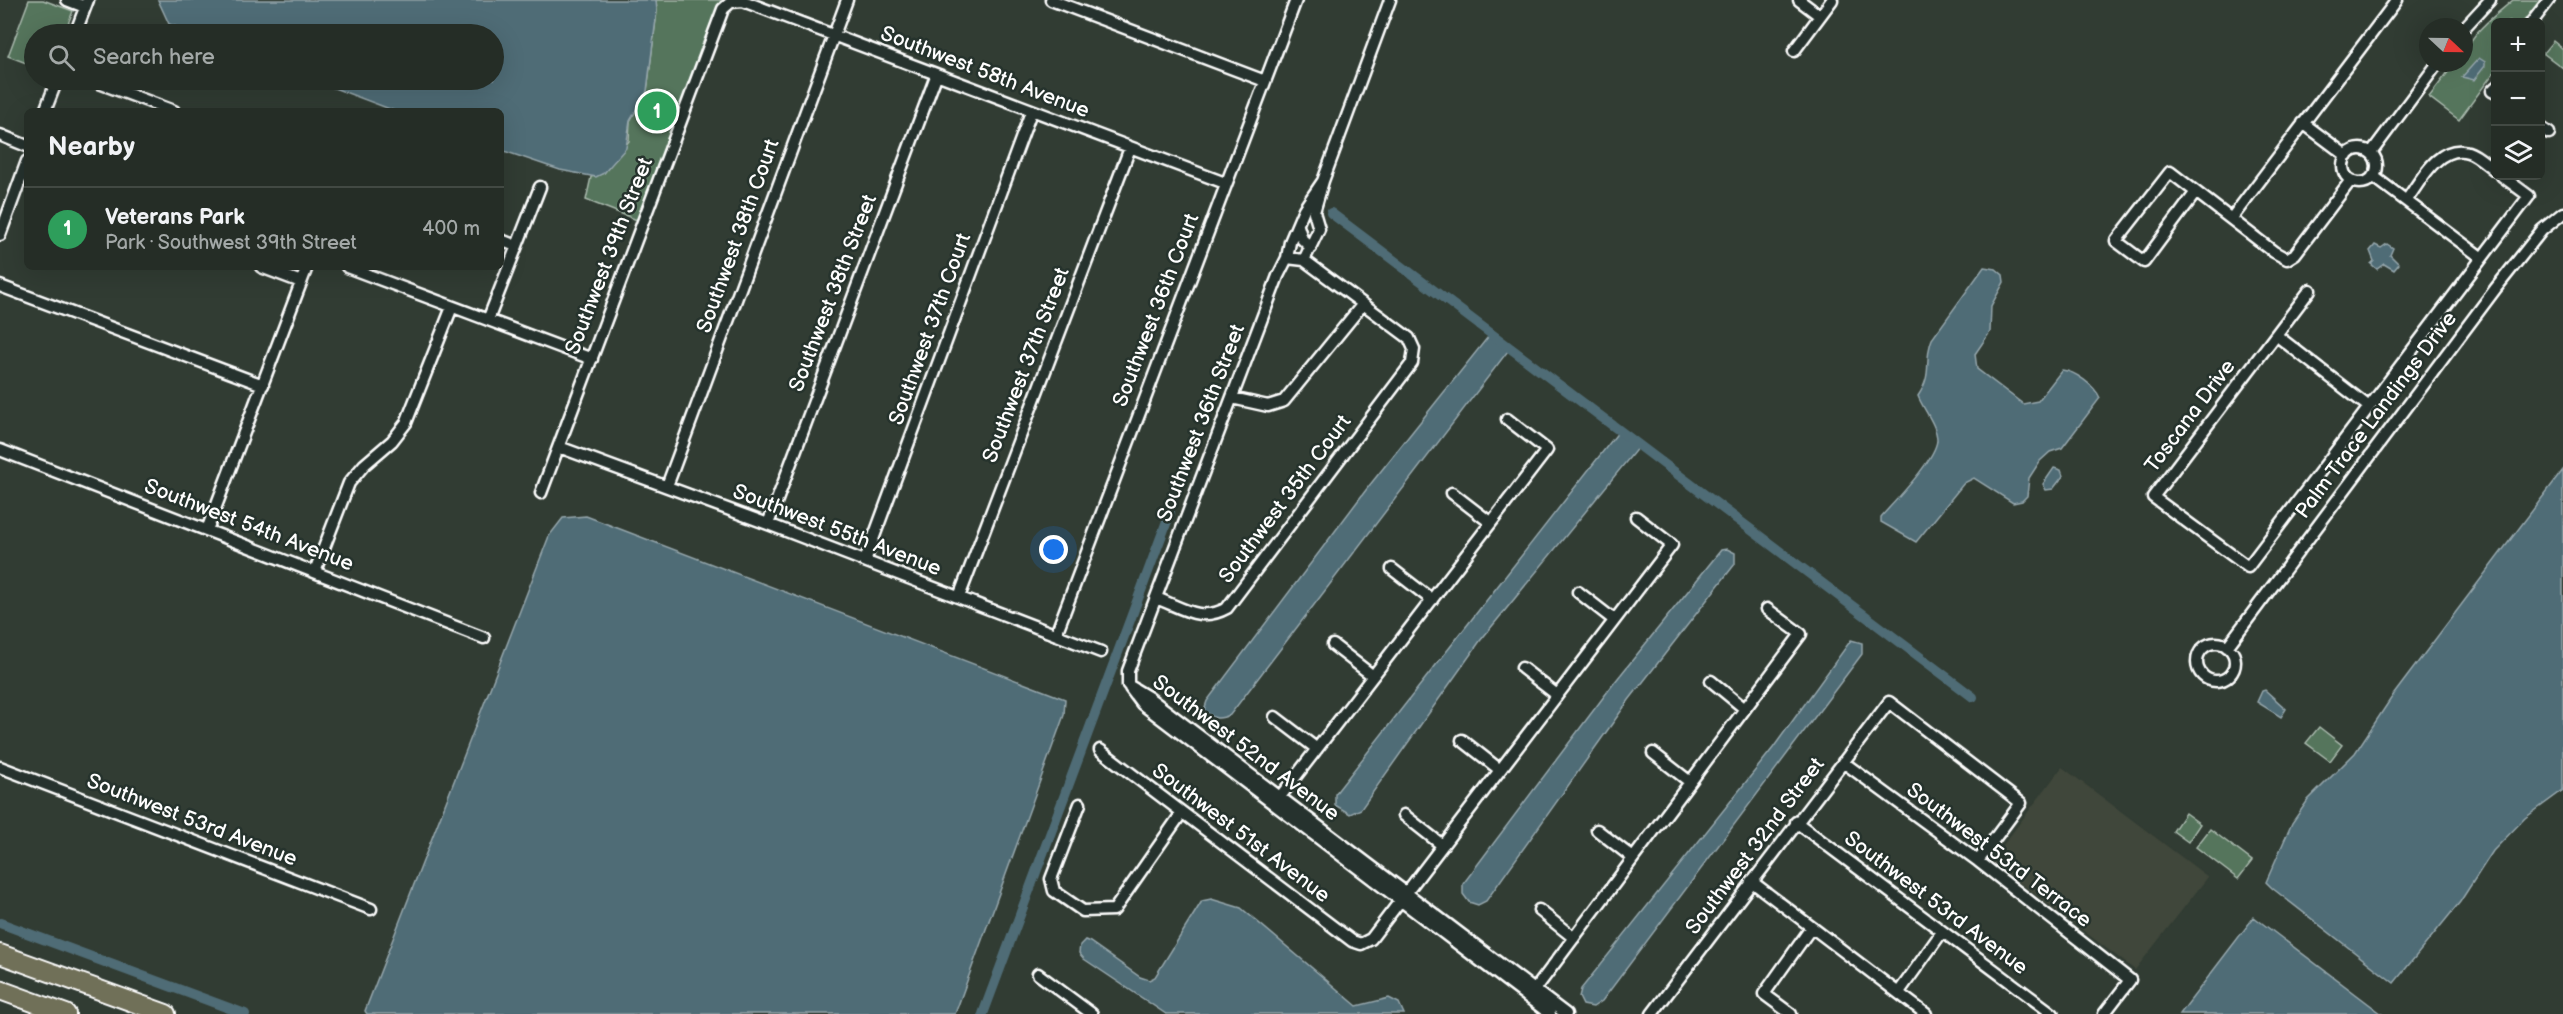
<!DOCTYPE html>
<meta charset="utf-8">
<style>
body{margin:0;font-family:"Balsamiq Sans",sans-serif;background:#2d352e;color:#f1f3f6}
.controls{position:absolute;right:18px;top:18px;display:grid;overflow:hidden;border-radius:9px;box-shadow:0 6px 24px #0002}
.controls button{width:54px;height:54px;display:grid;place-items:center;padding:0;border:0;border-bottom:2px solid #424943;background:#252d26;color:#f1f3f6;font:30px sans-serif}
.compass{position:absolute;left:2419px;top:18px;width:54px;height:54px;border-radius:50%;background:#252d26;box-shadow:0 6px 24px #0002;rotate:112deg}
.you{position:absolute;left:1054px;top:550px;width:21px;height:21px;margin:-15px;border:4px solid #fff;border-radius:50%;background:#1a73e8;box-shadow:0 0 0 9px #1a73e833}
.badge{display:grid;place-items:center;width:39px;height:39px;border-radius:50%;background:#d6ab8b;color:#fff;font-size:20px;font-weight:700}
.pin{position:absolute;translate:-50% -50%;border:3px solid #fff;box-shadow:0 2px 6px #0006}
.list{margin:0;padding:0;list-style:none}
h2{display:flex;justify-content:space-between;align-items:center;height:78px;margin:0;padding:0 24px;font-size:26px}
h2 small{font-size:20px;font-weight:400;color:#a3a8a7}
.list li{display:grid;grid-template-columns:39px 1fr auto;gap:18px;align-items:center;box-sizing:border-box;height:84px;padding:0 24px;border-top:2px solid #424943}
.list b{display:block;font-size:22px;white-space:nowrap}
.list p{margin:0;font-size:20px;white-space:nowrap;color:#a3a8a7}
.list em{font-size:20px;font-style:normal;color:#a3a8a7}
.icon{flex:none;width:33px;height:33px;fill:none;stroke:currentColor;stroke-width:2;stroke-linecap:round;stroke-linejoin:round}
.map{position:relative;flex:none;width:2563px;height:1014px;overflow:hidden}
.search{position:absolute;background:#252d26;box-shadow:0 6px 24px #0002;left:24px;top:24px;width:480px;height:66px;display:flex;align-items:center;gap:15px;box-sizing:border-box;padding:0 21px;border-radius:33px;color:#a3a8a7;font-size:22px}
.panel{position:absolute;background:#252d26;box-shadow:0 6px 24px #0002;left:24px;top:108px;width:480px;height:162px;border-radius:9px}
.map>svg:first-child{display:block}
</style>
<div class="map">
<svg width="2563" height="1014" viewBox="0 0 2563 1014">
<rect width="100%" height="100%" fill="#313c33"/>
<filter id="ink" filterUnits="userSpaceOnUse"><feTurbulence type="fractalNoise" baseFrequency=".0167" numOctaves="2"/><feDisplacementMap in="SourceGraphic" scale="12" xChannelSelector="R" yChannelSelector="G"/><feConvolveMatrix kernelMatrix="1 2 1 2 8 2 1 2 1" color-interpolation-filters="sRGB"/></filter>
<g filter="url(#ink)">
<path fill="#3f463a" d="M2062,767L2208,877L2135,970L1991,861Z"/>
<path fill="#55745c" stroke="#aabaae" stroke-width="1.5" d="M29,0H43L73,11L64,34H34V66L8,56Z
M656,0H721L637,220L586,200L591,177L604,173L629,141L630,121L647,91L657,11Z
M2513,0H2540L2523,22H2496L2495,71L2459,120L2429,97L2455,63H2464C2464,36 2495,16 2513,0Z
M2553,41L2563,49V68L2543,53Z
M2319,727L2342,745L2330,761L2306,743Z
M2185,813L2200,824L2188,842L2173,831Z
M2210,829L2252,861L2238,879L2196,847Z"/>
<path fill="#506c76" stroke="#96a7ad" stroke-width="1.5" d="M158,0H656L657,11L647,91L630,121L626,148L604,173L596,177L560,170L501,150V111H395L313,80H494V34H197L169,24Z
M2479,58L2485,62V66L2474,80L2462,77Z
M2387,244L2393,248L2390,255L2399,264L2394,270L2384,264L2377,269L2371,264L2374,261L2370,251L2375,245L2381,248Z
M1984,267L1996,269L2003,275L2004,282L1991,306L1990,332L1975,354L1977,369L2023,404L2038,401L2062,370C2075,371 2095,386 2100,398L2062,448L2050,452L2040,461L2029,478L2027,496L2022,501L2013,503L1974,478L1964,483L1916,542L1881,522V517C1895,501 1936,459 1937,440C1937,425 1923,409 1918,396C1934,372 1923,362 1932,339Z
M1492,332L1511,347L1230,715C1218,720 1213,719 1204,710L1207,701L1369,486Z
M1619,431L1639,446L1480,641L1361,809L1350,814L1335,805V794Z
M2054,468L2061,470L2063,476L2053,489L2046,490L2043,484Z
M2563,470V790L2525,818L2493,851L2460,902L2394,983L2272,888L2266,882L2292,823L2308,800L2355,753L2394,694Z
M586,516L1065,699L1064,715L955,1014H367L365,1011L549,536L563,518Z
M1727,549L1735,553V564L1629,700L1486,901L1478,905L1469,902L1463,894V884L1614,683L1721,550Z
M1851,640L1862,643V654L1602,1001L1593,1007L1583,1005L1579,997L1581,989L1773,748Z
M2265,690L2286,709L2281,717L2257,702L2262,691Z
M1211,899L1241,908L1357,1006L1389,998L1399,1003L1404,1014H1166L1084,959L1079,953L1080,945L1085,940L1090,942L1140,977L1149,980L1155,977L1202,901Z
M2254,917L2382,1014H2180Z"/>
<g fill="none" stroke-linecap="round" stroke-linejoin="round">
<path stroke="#506c76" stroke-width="10" d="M1331,213L1973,697
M0,923L245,1014
M983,1014L1170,513"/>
<g stroke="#fff" stroke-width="15">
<path id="minor" d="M67,0L85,7
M1051,0L1265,81
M1799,0L1820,16
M2532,22L2549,0
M2464,28L2490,0
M75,34L88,0
M1794,51L1832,0
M91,80L174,111
M2496,87L2492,91L2496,93
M45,111L57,80
M2303,123L2347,156
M2540,127L2549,133
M0,135L27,146
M2343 166a17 17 0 1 1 34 0a17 17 0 1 1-34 0Z
M2371,153L2438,63
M2373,176L2482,258
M2196,192L2144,262L2116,241L2170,172L2274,252L2287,259L2295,254L2351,180
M2406,201C2420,182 2438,143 2468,152C2478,155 2487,165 2496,171
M2231,219L2397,0
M1298,226L1302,239L1311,248
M0,235L27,161
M501,240L516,246
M1304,260L1319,229L1314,212L1323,181L1390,0
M261,267L301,282
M347,267L592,359
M0,286L263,385
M2310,290L2153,497L2248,567L2529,196L2502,176
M488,320L540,187
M2276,335L2369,407
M1232,398L1268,406L1284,401L1363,304
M559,447L768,524L1101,652
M0,450L484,638
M667,486L847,0
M541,493L723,9L731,2L743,1L1225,183
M1452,493L1491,523
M768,524L936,76
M207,530L307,267
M865,561L1031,112
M1392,569L1432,600
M315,571L349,483L364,465L392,441L406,423L452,307
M1578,592L1614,620
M959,597L1130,148
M1156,598C1183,608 1200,623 1227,608L1412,363L1414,349L1409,338L1304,260L1287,258
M1056,634L1296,0
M2197 662a19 19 0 1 1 38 0a19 19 0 1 1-38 0Z
M1333,645L1373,676
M2227,647L2496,288L2542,230L2563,213
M1522,668L1557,695
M1711,681L1745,709
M1128,685L1148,697L1566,1014
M1128,685V671L1278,276L1287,258L1290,242L1304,209L1323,181
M1130,688L1142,704L1550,1014
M1275,717L1317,749
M1462,740L1500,770
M1100,750L1352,941L1361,944L1371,939L1672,545L1636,517
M1653,753L1690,782
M1843,762L1978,861L2130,980L2104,1014
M0,767L371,909
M1276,802L1547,450L1507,419
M1080,804L1051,879L1054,891L1083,911L1114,910L1181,814
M1404,815L1442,845
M1796,822L2053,1014
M1597,830L1633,858
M1751,881L1926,1014
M1539,910L1574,938
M1038,974L1092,1014
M1899,992L1942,932
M1531,995L1801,634L1767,609
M1652,1014L1889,702L2021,803L1978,861
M1791,1014L1764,994L1811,928"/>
</g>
<g stroke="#fff" stroke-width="22">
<path id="motorway" d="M0,954L166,1014
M0,990L66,1014"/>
</g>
<use href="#minor" stroke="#26332d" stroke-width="10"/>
<use href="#motorway" stroke="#706f59" stroke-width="18"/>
</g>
</g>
<g text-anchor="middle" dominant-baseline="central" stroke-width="5" stroke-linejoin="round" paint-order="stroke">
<g font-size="21" fill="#fff" stroke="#26332d">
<text transform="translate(985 72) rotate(21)">Southwest 58th Avenue</text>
<text transform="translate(738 236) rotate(-70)">Southwest 38th Court</text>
<text transform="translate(609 256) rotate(-69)">Southwest 39th Street</text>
<text transform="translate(833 293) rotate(-69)">Southwest 38th Street</text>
<text transform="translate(1156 310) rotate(-69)">Southwest 36th Court</text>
<text transform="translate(930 329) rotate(-70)">Southwest 37th Court</text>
<text transform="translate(1026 365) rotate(-69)">Southwest 37th Street</text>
<text transform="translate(2376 415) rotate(-53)">Palm Trace Landings Drive</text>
<text transform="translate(2190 416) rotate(-53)">Toscana Drive</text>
<text transform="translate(1201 423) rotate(-69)">Southwest 36th Street</text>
<text transform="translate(1285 499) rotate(-53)">Southwest 35th Court</text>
<text transform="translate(249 525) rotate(21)">Southwest 54th Avenue</text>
<text transform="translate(837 530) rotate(21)">Southwest 55th Avenue</text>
<text transform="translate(1246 748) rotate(37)">Southwest 52nd Avenue</text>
<text transform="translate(192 820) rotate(21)">Southwest 53rd Avenue</text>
<text transform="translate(1241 833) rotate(37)">Southwest 51st Avenue</text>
<text transform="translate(1755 846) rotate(-53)">Southwest 32nd Street</text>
<text transform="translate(1999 855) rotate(37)">Southwest 53rd Terrace</text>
<text transform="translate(1936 903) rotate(37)">Southwest 53rd Avenue</text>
</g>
</g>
</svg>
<div class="controls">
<button>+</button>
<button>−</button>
<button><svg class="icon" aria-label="layers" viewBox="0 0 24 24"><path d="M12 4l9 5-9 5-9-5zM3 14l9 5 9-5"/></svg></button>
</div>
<svg class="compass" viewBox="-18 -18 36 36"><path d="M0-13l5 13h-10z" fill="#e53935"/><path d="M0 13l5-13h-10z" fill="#a3a8a7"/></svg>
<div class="you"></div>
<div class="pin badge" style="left:657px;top:111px;background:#2e9e5b">1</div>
<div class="search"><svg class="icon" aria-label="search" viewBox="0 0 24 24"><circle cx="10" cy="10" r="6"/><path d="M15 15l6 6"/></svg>Search here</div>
<section class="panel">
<h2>Nearby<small></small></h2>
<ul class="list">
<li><span class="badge" style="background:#2e9e5b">1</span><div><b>Veterans Park</b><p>Park · Southwest 39th Street</p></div><em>400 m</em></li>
</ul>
</section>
</div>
